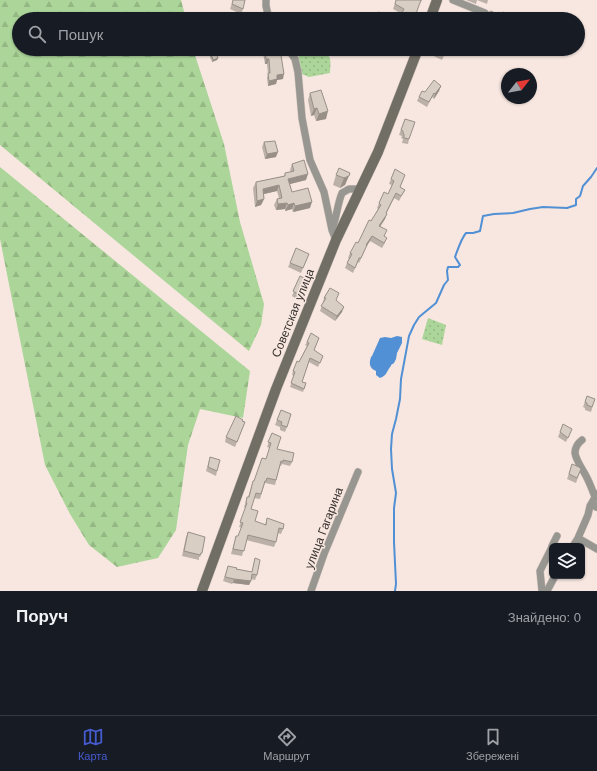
<!DOCTYPE html>
<html lang="uk">
<meta charset="utf-8">
<style>
body{margin:0;font-family:Arial,sans-serif;background:#242831;color:#f1f3f6}
.controls{position:absolute;right:12px;bottom:12px;display:grid;overflow:hidden;border-radius:6px;box-shadow:0 1px 3px #0004}
.controls button{width:36px;height:36px;display:grid;place-items:center;padding:0;border:0;border-bottom:1px solid #363941;background:#171b24;color:#f1f3f6;font:20px sans-serif}
.compass{position:absolute;left:501px;top:68px;width:36px;height:36px;border-radius:50%;background:#171b24;box-shadow:0 1px 3px #0004;rotate:59deg}
.list{margin:0;padding:0;list-style:none}
h2{display:flex;justify-content:space-between;align-items:center;height:52px;margin:0;padding:0 16px;font-size:17px}
h2 small{font-size:13px;font-weight:400;color:#9ea1a6}
.icon{flex:none;width:22px;height:22px;fill:none;stroke:currentColor;stroke-width:2;stroke-linecap:round;stroke-linejoin:round}
.map{position:relative;flex:none;width:597px;height:591px;overflow:hidden}
.search{position:absolute;background:#171b24;box-shadow:0 1px 3px #0004;left:12px;right:12px;top:12px;height:44px;display:flex;align-items:center;gap:10px;box-sizing:border-box;padding:0 14px;border-radius:22px;color:#9ea1a6;font-size:15px}
.sheet{height:124px;background:#171b24}
nav{display:flex;justify-content:space-around;align-items:center;box-sizing:border-box;height:56px;border-top:1px solid #363941;background:#171b24;font-size:11px;color:#9ea1a6}
nav a{display:grid;justify-items:center;gap:2px}
nav .on{color:#465bcf}
.map>svg:first-child{display:block}
</style>
<div class="map">
<svg width="597" height="591" viewBox="0 0 597 591">
<defs>
<pattern id="forest-firs" width="22" height="20" patternUnits="userSpaceOnUse"><rect width="22" height="20" fill="#abd599"/><path d="M5 1l3.5 6h-7zM16 11l3.5 6h-7z" fill="#94b784"/></pattern>
<pattern id="park-dots" width="8" height="8" patternUnits="userSpaceOnUse"><rect width="8" height="8" fill="#abd599"/><path d="M2 2h.1M6 6h.1" fill="none" stroke="#94b784" stroke-width="1.8" stroke-linecap="round"/></pattern>
</defs>
<rect width="100%" height="100%" fill="#f7e7e0"/>
<path fill="url(#forest-firs)" d="M0,0H181L186,19H19V49H193L224,144L240,222L264,304L261,325L249,351L0,145Z
M0,167L250,371L243,418L200,409L188,445L176,530L158,558L117,567L89,545L70,514L45,465L0,239Z"/>
<path fill="url(#park-dots)" d="M301,49C310,49 328,48 330,59C331,63 330,69 330,73L309,77L302,74L298,58Z
M428,318L446,325L442,345L422,339Z"/>
<path fill="#5190d4" d="M397,336L402,337V343L397,353L396,359L394,363L391,365V366C387,370 387,376 380,378L376,375V371C369,368 369,363 371,357L372,356L380,338L385,337L391,338Z"/>
<g fill="none" stroke-linecap="round" stroke-linejoin="round">
<path stroke="#5190d4" stroke-width="2" d="M395,591L396,584L394,542V508L396,493L392,469L391,449L392,434L396,419L400,399L401,379L409,336L414,325L419,317L436,303L444,285L448,280L447,271L448,267H458L460,265L455,257C458,249 461,239 466,233H473L480,231L483,216L494,214L513,213L530,209L543,207L567,208L576,205V199L580,196L583,186L591,177L597,168"/>
<g stroke="#d0c2bc" stroke-width="8">
<path id="street" d="M266,0V6L269,19
M453,0L485,13
M288,49L295,59L298,72L302,118L310,160L324,192L332,230L336,240
M332,229C337,217 337,205 342,193L349,189H361
M582,440C578,443 575,448 575,453C576,460 581,467 585,474C589,481 592,489 595,497
M596,507L597,506
M578,538L597,549
M552,546L557,536
M573,546L578,538L588,515L590,506L597,494
M311,591L324,554L358,472
M542,591L540,571L552,547
M547,591L555,576"/>
</g>
<g stroke="#d0c2bc" stroke-width="11">
<path id="secondary" d="M430,19L437,0
M202,591L276,389L336,240L378,152L418,49"/>
</g>
<use href="#street" stroke="#989690" stroke-width="7"/>
<use href="#secondary" stroke="#716e65" stroke-width="10"/>
</g>
<path fill="#bbb1a8" d="M233,0L243,9L241,14L230,9Z
M396,0H422L421,2H420L414,19H402L401,18L402,14L393,9Z
M466,0H488L487,4L477,0L476,4Z
M264,49H280L283,79L277,80L276,84L268,86L267,78L268,74L267,64H265L263,53Z
M426,49H447L442,60L425,52Z
M210,51L218,58L217,60L212,62L209,54Z
M441,86L439,91L434,99L432,97L427,107L417,101L419,97L425,92Z
M310,93L326,119L316,121L314,115L311,116L308,100Z
M405,119L409,139L408,144L402,143L403,139L401,138L402,136L399,135Z
M264,142L276,157L265,159L262,147Z
M292,164L306,180L290,184L292,192L310,208L293,212L292,209L285,211V209L276,210L274,205L277,199L279,198L277,191L263,194L264,199L261,205L255,207L253,188L256,182L284,176L285,173L291,172L290,170Z
M350,173L345,185L340,188L333,185L336,175Z
M391,179L403,180L400,187L405,190L399,201L394,198L386,213L385,219L380,226L385,237V243L382,248L370,241L366,247L359,263L358,262L353,273L345,268L349,258H348L350,253L358,243L378,209L377,208L379,203L388,194L392,185L389,184Z
M309,254L301,273L288,267L290,263Z
M300,276L306,279L298,300L292,296Z
M324,298L336,300L342,312L335,321L320,311L323,303V302Z
M319,338L314,351L323,356L318,367L309,362L302,382L306,383L303,392L290,387L294,376L292,375L293,371L299,362L307,346L305,345L307,342Z
M587,396L595,399L591,412L585,410V408L583,407Z
M281,410L287,427L285,432L280,430V427L275,425Z
M242,421L245,422L235,447L225,442L226,437Z
M572,429L566,442L558,437L560,432Z
M272,433L277,449L292,462L290,466L282,464L281,466H280L275,485L265,483L264,486L260,499L254,498L251,509L255,521L265,525L267,518L283,529L281,534L278,533L276,542L274,547L246,540L242,556L231,554L236,536H238L242,528L239,527L246,508L244,507L246,501L247,497H248L253,481H254L266,459L270,448L267,447Z
M210,457L217,471L216,476L206,471Z
M572,464L581,469L576,483L567,479Z
M188,532L202,553L200,557H199V560L182,556L186,537Z
M255,558L257,575L255,580L251,579L249,585L233,583L232,584L223,581L228,566L236,569L252,572Z"/>
<path fill="#989088" d="M218,58L217,60L212,62L213,60Z
M266,59H269L267,64H265Z
M284,74L283,79L277,80L276,84L268,86L269,81L277,75Z
M441,86L439,91L434,99L435,94Z
M317,108L314,115L311,116L314,109Z
M328,111L326,119L316,121L319,114Z
M278,152L276,157L265,159L267,154Z
M350,173L345,185L340,188L344,178Z
M308,174L306,180L286,185L288,179Z
M279,185L277,191L260,195L263,189Z
M396,193L394,198L384,218L386,213Z
M264,199L261,205L255,207L257,201Z
M312,202L310,208L293,212L295,206Z
M287,203L285,209L276,210L278,204Z
M294,203L292,209L285,211L288,205Z
M387,214L385,219L378,230L379,226Z
M372,236L370,241L366,247L359,263L366,245Z
M344,307L342,312L335,321L337,316Z
M234,579L251,581L249,585L233,583Z"/>
<path fill="#d9cec3" stroke="#989088" d="M233,0H245L243,9L232,4Z
M396,0H421L414,19H413L402,13L404,9L395,4Z
M491,11L501,16L503,12L511,16L509,19H485L488,13Z
M378,12L385,14L384,19H380L376,17Z
M265,49H280L284,74L277,75V79L269,81L268,73H270L269,59H266Z
M431,49H447L444,55Z
M215,50L218,58L213,60L210,51Z
M434,80L441,86L435,94L434,93L429,102L419,97L422,91L425,92Z
M321,90L328,111L319,114L317,108L314,109L310,93Z
M405,119L415,122L409,139L404,138V134L403,133V131L401,130Z
M275,141L278,152L267,154L264,142Z
M304,160L308,174L288,179L292,192L308,188L312,202L295,206L294,203L288,205L287,203L278,204L277,199L282,198L279,185L263,189L264,199L257,201L256,182L285,176V173L294,171L292,164Z
M339,168L350,173L349,176L344,178L336,175Z
M395,169L405,175L400,187L405,190L401,196L396,193L386,213L387,214L379,226L387,230L384,236L387,238L384,243L372,236L366,245H367L361,258H359L355,268L347,263L352,254L350,253L356,242L358,243L369,220L371,221L381,205L379,203L384,192L388,194L394,181L391,179Z
M296,248L309,254L303,268L290,263Z
M300,276L306,279L299,295L293,291Z
M330,288L339,293L336,300L344,307L337,316L321,306L326,298H324Z
M311,333L319,338L314,350L323,356L320,363L310,358L302,382L306,383L304,389L291,383L295,372L293,371L297,361L299,362L309,343L307,342Z
M587,396L595,399L592,407L587,405V403L585,402Z
M281,410L291,414L287,427L281,425L282,422L277,420Z
M236,416L243,420L242,421L245,422L237,442L226,437Z
M563,424L572,429L568,438L560,432Z
M272,433L281,437L277,449L294,453L292,462L283,460V462L281,461L276,480L267,478L266,481H265L261,494L256,493L251,509L258,511L255,521L266,525L267,518L284,524L283,529L279,528L276,542L248,535L244,551L233,549L236,536H238L243,523L240,522L247,503H246L247,497H249L253,481H254L262,458L266,459L271,443L268,442Z
M210,457L220,460L217,471L208,467Z
M572,464L579,467L581,469L577,478L569,474Z
M188,532L205,537L202,553H201L200,555L184,551Z
M255,558L260,560L257,575L252,574L251,581L234,579L225,577L228,566L237,568L236,569L252,572Z"/>
<g text-anchor="middle" dominant-baseline="central" stroke-width="3" stroke-linejoin="round" paint-order="stroke">
<g font-size="12" fill="#36302d" stroke="#f7e7e0">
<text transform="translate(293 313) rotate(-68)">Советская улица</text>
<text transform="translate(324 528) rotate(-69)">улица Гагарина</text>
</g>
</g>
</svg>
<div class="controls">
<button><svg class="icon" aria-label="layers" viewBox="0 0 24 24"><path d="M12 4l9 5-9 5-9-5zM3 14l9 5 9-5"/></svg></button>
</div>
<svg class="compass" viewBox="-18 -18 36 36"><path d="M0-13l5 13h-10z" fill="#e53935"/><path d="M0 13l5-13h-10z" fill="#9ea1a6"/></svg>
<div class="search"><svg class="icon" aria-label="search" viewBox="0 0 24 24"><circle cx="10" cy="10" r="6"/><path d="M15 15l6 6"/></svg>Пошук</div>
</div>
<section class="sheet">
<h2>Поруч<small>Знайдено: 0</small></h2>
<ul class="list">
</ul>
</section>
<nav>
<a class="on"><svg class="icon" aria-label="map" viewBox="0 0 24 24"><path d="M3 6l6-2 6 2 6-2v14l-6 2-6-2-6 2zM9 4v14M15 6v14"/></svg>Карта</a>
<a><svg class="icon" aria-label="directions" viewBox="0 0 24 24"><path d="M12 3l9 9-9 9-9-9zM9 14v-3h6M13 9l2 2-2 2"/></svg>Маршрут</a>
<a><svg class="icon" aria-label="saved" viewBox="0 0 24 24"><path d="M7 4h10v16l-5-4-5 4z"/></svg>Збережені</a>
</nav>
